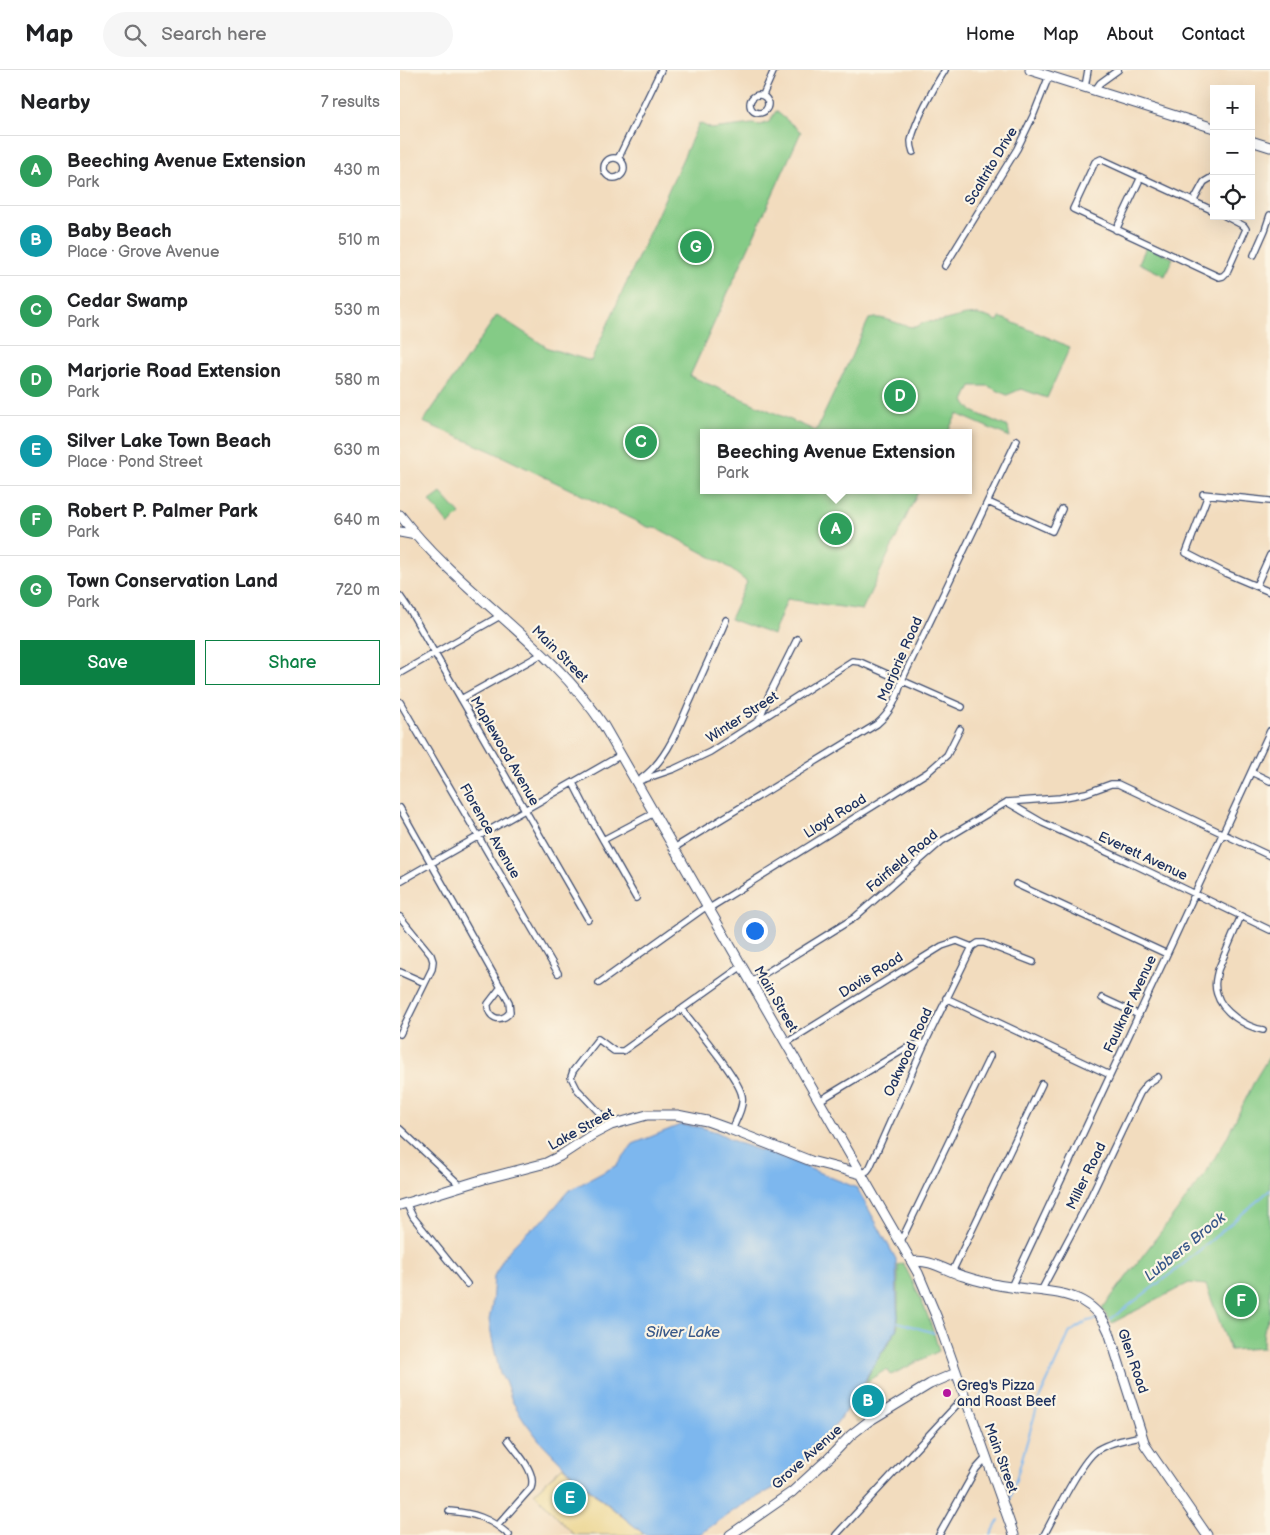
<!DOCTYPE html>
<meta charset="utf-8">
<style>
body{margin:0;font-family:"Balsamiq Sans",sans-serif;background:#f6f6f6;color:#202124}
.controls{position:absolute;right:15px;top:15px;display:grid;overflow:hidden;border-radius:0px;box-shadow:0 5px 20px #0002}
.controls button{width:45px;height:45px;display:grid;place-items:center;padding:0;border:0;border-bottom:1px solid #e0e0e0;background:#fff;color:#202124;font:25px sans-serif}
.you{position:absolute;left:354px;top:860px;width:18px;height:18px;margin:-12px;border:4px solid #fff;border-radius:50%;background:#1a73e8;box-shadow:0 0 0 8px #1a73e833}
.badge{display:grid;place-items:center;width:32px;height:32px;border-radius:50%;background:#0b8043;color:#fff;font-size:16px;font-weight:700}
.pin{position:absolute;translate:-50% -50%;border:2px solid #fff;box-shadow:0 1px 5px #0006}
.popup{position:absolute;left:300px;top:359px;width:272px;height:65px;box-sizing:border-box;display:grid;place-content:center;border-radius:0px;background:#fff;filter:drop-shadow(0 1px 4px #0005);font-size:16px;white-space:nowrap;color:#757577}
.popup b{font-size:19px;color:#202124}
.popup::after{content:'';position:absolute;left:50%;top:100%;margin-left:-10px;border:10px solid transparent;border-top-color:#fff}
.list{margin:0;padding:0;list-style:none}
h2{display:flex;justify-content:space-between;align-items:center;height:65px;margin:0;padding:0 20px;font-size:21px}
h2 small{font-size:16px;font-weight:400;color:#757577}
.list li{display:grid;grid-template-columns:32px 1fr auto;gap:15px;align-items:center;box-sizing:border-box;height:70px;padding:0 20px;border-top:1px solid #e0e0e0}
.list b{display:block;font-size:19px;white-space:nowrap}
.list p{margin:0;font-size:16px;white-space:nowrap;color:#757577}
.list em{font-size:16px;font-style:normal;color:#757577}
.actions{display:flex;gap:10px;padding:15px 20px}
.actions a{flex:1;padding:11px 0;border:1px solid #0b8043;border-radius:0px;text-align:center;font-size:18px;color:#0b8043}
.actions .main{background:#0b8043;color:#fff}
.icon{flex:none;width:28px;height:28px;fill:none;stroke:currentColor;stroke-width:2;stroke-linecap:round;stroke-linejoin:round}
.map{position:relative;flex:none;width:870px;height:1465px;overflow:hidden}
header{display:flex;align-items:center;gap:30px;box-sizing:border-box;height:70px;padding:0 25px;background:#fff;border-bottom:1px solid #e0e0e0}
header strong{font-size:24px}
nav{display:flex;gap:28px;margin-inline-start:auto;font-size:18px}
.search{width:350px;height:45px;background:#f6f6f6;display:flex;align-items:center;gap:12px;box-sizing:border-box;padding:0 18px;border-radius:28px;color:#757577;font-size:19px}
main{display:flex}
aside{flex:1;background:#fff}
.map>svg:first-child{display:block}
</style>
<header>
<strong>Map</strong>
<div class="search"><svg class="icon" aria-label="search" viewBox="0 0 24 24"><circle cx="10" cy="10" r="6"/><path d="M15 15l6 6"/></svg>Search here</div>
<nav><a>Home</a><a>Map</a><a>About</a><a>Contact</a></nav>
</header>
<main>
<aside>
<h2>Nearby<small>7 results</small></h2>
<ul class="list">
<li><span class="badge" style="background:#2e9e5b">A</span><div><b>Beeching Avenue Extension</b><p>Park</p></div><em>430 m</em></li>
<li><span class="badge" style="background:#0f9aa8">B</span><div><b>Baby Beach</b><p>Place · Grove Avenue</p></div><em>510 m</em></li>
<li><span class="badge" style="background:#2e9e5b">C</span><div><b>Cedar Swamp</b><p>Park</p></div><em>530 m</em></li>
<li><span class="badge" style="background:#2e9e5b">D</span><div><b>Marjorie Road Extension</b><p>Park</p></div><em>580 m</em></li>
<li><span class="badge" style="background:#0f9aa8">E</span><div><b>Silver Lake Town Beach</b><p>Place · Pond Street</p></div><em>630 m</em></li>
<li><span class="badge" style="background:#2e9e5b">F</span><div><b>Robert P. Palmer Park</b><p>Park</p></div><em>640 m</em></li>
<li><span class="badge" style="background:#2e9e5b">G</span><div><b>Town Conservation Land</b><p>Park</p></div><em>720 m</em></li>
</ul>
<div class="actions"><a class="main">Save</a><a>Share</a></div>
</aside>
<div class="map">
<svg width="870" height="1465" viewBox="0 0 870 1465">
<rect width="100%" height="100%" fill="#fcf5e5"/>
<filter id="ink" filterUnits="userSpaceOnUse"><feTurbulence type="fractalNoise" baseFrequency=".02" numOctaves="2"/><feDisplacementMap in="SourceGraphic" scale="10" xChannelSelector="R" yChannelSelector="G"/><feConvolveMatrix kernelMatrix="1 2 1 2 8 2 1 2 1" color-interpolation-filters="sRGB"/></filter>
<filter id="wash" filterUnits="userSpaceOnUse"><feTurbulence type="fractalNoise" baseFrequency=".0096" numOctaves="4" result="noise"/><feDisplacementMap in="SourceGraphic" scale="20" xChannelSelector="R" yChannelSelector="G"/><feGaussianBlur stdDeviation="1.12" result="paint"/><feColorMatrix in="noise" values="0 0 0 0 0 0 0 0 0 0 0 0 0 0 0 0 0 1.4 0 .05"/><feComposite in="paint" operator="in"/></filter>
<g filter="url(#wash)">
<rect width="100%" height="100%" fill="#f2dcbe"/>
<path fill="#84cb86" stroke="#507d72" d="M376,41L401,62L290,306L416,361L469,249C485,244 499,257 515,257C519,256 522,253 526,252C531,251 536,252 541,251C568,245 571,240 598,251L600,247L670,277L647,328L621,319L607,325L588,316H571L564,331L572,341L608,357L610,367L557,344L547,363H304V420H519L462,540L387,529L373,565L330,549L347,512L324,494L259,459L248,457L93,382L23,352L97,245L148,278L191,291L299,53L312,59L352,54L361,55L369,52Z
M746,177L773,188L765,206L739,193Z
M41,423L60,444L49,455L30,431Z
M870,985V1246C863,1257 863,1266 863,1278L830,1280L806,1215L789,1213L712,1253L702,1239L805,1104L826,1069L856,1008Z
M503,1193C518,1221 531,1250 539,1281L491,1305L487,1299L466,1312C473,1291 490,1276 498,1256V1195Z"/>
<path fill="#eeda9e" stroke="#84847e" d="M466,1313L484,1336L457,1353L449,1342L461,1325Z
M163,1396L188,1419L243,1463L242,1465H174L134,1423Z"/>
<path fill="#7db7ee" stroke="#4c73a6" d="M280,1055L300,1057L317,1062L338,1073L381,1087L457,1118L496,1189L497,1237L498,1246L496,1260L468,1304L459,1325L405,1392L383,1413L339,1437L300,1464L245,1465L175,1407L139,1370L124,1350L112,1331L106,1313L100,1304L92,1269L89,1250L92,1236L94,1206L104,1187L112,1177L127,1162L146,1148L168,1121L217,1095L233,1074Z"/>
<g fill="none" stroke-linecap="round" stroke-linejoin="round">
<path stroke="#7db7ee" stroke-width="2" d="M711,1249L781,1196L870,1120
M498,1252L534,1263
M610,1430L640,1327L670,1262L688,1251L697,1249
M591,1465L599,1450"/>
</g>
</g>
<g filter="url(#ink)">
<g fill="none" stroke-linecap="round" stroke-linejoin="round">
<g stroke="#3b496c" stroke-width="8">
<path id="street" d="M685,17L688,0
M695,20L700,13L718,0
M350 34a9 9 0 1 1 18 0a9 9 0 1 1-18 0Z
M363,25L374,0
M513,82C512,79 511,74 511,71C515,51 534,17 545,0
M204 98a10 10 0 1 1 20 0a10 10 0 1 1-20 0Z
M218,89L261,0
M793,132L804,112L814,106
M814,141L701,89L695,92L673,139L819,207L823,206L827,202L846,159L844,156L825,146
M716,160L741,107
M854,185L865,160L870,145
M545,196L617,79L633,46L649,6
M803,424L870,431
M808,425L786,483L825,503L870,522
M588,432L652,461L662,439
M856,516L870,485
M0,526L11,542L188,849
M0,603L100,546
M61,629L142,584
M0,632L158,903
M359,650L369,625L397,569
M851,702L870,711
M242,708C268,689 279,655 292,627C303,602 315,576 326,550
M236,712L274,699L310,682L452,591L460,592L562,637
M173,713L194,754L236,828
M607,732L643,753L729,792L870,860
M0,738L109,932L110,942C101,954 87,948 88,934L101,917
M203,770L254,743
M274,778L477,654C492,641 497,628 502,610L617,370
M0,811L221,685
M616,814L767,884
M308,839L528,702L547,685L560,659
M841,846L818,900C816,908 814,916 817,924C822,942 846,957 863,960
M0,847L31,885L33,891L32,899L0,964
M0,902L25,913
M351,912L454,848L542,771L607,732L660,728L686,723L711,714H718L870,786
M199,913L307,836
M546,928L710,1005
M702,928L739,945
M282,939C295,957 339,1008 342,1026C344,1037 336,1050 332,1060
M386,973L542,876L557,871L572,877
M419,1031L510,976L525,973
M211,1055L177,1019L171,1007L173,1001L198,969L214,981H223L342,896
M0,1059L61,1116
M461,1104L467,1101L470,1097L525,973L572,877L578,873H584L633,892
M6,1133L13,1147L67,1214
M500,1173L590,986
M552,1202L642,1014
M611,1217L767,884L870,661
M641,1221L688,1132L740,1023L747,1014L758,1007
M49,1441C74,1443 90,1448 109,1465
M98,1455L131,1418C137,1402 117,1383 108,1370
M436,1465L564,1327
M539,1465L576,1399L586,1388
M644,1465C655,1445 681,1391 697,1380C710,1372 727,1369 741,1366"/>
</g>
<g stroke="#3b496c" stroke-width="11">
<path id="secondary" d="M630,0L814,58
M851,71L870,77
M0,445C60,523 150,574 204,656L518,1203L537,1248L614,1465
M0,462L16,465
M0,1135L84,1109L146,1093L160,1086L192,1065L211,1055L247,1045H277L307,1051L332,1060L411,1091L461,1104
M512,1192C528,1188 547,1201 563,1206C578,1211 595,1215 611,1217C635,1221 661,1220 682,1231C695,1238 704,1249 709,1262L745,1375L807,1465
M330,1465L392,1422L429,1388L451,1365L469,1351L530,1314L556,1303"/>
</g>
<use href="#street" stroke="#fff" stroke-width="5.5"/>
<use href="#secondary" stroke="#fff" stroke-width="9"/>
</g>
</g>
<circle fill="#b5179e" stroke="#fcf5e5" stroke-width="2" cx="547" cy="1323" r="5"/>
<g text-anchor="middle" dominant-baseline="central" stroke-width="4.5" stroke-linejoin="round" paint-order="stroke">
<g font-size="14" fill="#1b2f5e" stroke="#fcf5e5">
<text transform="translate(591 96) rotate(-59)">Scaltrito Drive</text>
<text transform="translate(160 584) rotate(45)">Main Street</text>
<text transform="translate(500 589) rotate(-66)">Marjorie Road</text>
<text transform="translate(342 647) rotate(-33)">Winter Street</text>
<text transform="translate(105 681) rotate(60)">Maplewood Avenue</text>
<text transform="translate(435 746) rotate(-32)">Lloyd Road</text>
<text transform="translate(90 761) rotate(60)">Florence Avenue</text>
<text transform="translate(743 786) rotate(25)">Everett Avenue</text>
<text transform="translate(502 791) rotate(-40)">Fairfield Road</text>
<text transform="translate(471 905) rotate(-32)">Davis Road</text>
<text transform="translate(376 929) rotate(60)">Main Street</text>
<text transform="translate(730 934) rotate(-65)">Faulkner Avenue</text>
<text transform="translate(508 982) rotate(-65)">Oakwood Road</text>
<text transform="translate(181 1059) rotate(-29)">Lake Street</text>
<text transform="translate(686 1106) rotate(-64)">Miller Road</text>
<text transform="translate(733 1291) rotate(71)">Glen Road</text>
<text transform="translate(407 1387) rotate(-42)">Grove Avenue</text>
<text transform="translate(601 1388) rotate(70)">Main Street</text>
</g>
<g font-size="14" fill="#1b2f5e" stroke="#fcf5e5" text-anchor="start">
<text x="557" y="1315">Greg's Pizza<tspan x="557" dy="16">and Roast Beef</tspan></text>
</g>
<g font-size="15" font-style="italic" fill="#385889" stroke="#fcf5e5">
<text transform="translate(785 1177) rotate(-39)">Lubbers Brook</text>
<text x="283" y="1262">Silver Lake</text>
</g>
</g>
</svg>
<div class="controls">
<button>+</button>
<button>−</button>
<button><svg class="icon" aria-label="locate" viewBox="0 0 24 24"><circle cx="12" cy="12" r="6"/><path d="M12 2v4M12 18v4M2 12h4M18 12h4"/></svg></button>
</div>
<div class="you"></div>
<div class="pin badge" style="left:436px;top:459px;background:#2e9e5b">A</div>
<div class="popup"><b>Beeching Avenue Extension</b>Park</div>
<div class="pin badge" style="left:468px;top:1331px;background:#0f9aa8">B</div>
<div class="pin badge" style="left:241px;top:372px;background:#2e9e5b">C</div>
<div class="pin badge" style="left:500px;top:326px;background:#2e9e5b">D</div>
<div class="pin badge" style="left:170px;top:1428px;background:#0f9aa8">E</div>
<div class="pin badge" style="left:841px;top:1231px;background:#2e9e5b">F</div>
<div class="pin badge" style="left:296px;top:177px;background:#2e9e5b">G</div>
</div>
</main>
